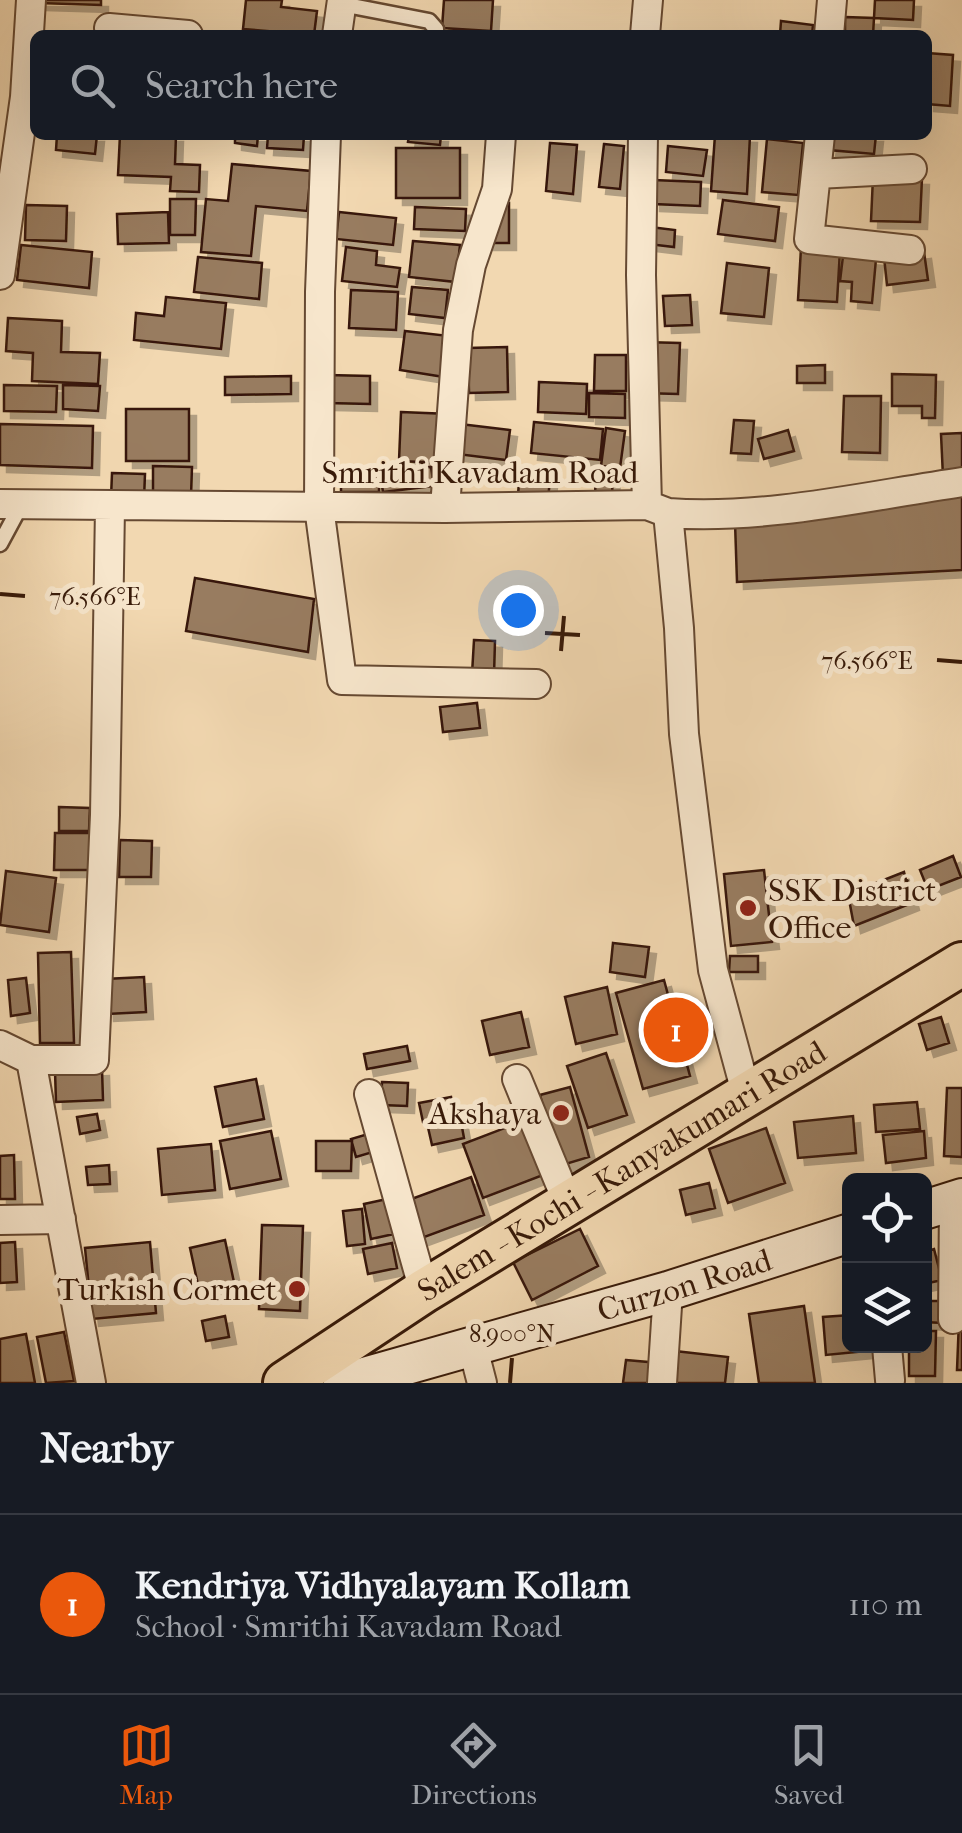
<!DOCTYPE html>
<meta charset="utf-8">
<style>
body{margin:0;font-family:"IM FELL French Canon",serif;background:#242831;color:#f1f3f6}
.controls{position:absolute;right:30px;bottom:30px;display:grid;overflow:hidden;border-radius:15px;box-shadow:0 10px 40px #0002}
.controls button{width:90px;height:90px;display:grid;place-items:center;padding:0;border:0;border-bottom:2px solid #363941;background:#171b24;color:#f1f3f6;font:50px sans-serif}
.you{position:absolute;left:518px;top:610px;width:35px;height:35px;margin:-25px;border:8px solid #fff;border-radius:50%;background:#1a73e8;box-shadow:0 0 0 15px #1a73e833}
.badge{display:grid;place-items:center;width:65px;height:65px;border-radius:50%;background:#ea580c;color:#fff;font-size:32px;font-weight:700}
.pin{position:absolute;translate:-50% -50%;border:5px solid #fff;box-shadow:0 2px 10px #0006}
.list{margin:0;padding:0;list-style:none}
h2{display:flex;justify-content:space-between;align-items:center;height:130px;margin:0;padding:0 40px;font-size:42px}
h2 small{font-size:32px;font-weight:400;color:#9ea1a6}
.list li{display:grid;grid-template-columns:65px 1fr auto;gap:30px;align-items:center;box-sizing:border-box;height:180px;padding:0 40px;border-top:2px solid #363941}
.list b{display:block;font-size:38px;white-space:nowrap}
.list p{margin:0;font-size:32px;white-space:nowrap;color:#9ea1a6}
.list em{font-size:32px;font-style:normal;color:#9ea1a6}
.icon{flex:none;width:55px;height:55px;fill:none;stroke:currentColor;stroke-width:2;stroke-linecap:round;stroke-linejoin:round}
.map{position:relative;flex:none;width:962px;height:1383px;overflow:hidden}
.search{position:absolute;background:#171b24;box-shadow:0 10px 40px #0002;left:30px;right:30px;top:30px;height:110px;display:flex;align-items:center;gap:25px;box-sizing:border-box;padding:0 35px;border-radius:15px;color:#9ea1a6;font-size:38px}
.sheet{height:310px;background:#171b24}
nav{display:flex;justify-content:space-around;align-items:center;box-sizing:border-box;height:140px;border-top:2px solid #363941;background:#171b24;font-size:28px;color:#9ea1a6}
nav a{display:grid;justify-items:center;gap:5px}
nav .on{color:#ea580c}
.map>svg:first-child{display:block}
</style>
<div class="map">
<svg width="962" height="1383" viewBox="0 0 962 1383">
<defs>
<filter id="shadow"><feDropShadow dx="7" dy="7" stdDeviation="0" flood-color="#0004"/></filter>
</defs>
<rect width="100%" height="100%" fill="#f2d8b1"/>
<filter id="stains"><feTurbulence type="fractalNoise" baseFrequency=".002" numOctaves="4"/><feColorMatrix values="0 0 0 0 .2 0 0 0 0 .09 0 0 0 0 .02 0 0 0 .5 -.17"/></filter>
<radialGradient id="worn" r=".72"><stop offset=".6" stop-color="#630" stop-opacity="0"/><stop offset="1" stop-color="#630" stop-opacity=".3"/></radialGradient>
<path fill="#987c60" stroke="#371908" stroke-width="2.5" filter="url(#shadow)" d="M39,0H101V5L39,3Z
M246,0H282L281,7L317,11L314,35L243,29Z
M444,0H493L491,31L442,28Z
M875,0H914L913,20L874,18Z
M845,17L874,18L873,35H845Z
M781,21L813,25L812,35H780Z
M927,53L953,55L950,106L927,104Z
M57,135H97L95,154L56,150Z
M120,135H176L175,164L200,165L199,192L170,191L171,177L118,175Z
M235,135H258L257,146L235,143Z
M268,135H304L303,150L267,148Z
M409,135H441L440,145L408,142Z
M715,135L750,136L747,194L711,191Z
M831,135H876L874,154L829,150Z
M767,139L803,143L798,195L762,192Z
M550,143L577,145L573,194L546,191Z
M604,144L624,146L620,189L599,187Z
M668,146L707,150L703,176L666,172Z
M396,148H460V198H396Z
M232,164L311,171L307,211L256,206L251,256L201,252L206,199L228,201Z
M873,177L922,178L920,222L871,221Z
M653,180L701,182L700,206L653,204Z
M170,199H196L195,235H170Z
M723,200L779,207L775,241L718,234Z
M488,203H509V243H487Z
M26,205L67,206L66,241L25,240Z
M415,207L466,209L465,231L414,229Z
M168,212L169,243L118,244L117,214Z
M339,212L396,218L393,245L336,239Z
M650,227L675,230L674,247L648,244Z
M413,241L460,245L456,282L409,277Z
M21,245L92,252L89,288L17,280Z
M346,247L377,251L376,265L400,268L397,287L342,281Z
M801,248L840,250L837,302L798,300Z
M924,252L928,280L887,285L884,257Z
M843,256L876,259L872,303L851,301L852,282L840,281Z
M198,257L262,263L259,299L194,292Z
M727,263L769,268L764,317L721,313Z
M412,287L448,290L445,318L409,314Z
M351,290L398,292L396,330L349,328Z
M690,295L692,325L665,326L663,296Z
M166,297L226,303L221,349L134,340L136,313L164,316Z
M8,318L62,321L61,352L100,353L98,384L32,381L33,353L6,351Z
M405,331L449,336L444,377L400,370Z
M643,342L680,343L678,394L641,393Z
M507,347L508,392L469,393L468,348Z
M595,355H626V391H594Z
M825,365V383H797V366Z
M892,374L936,375L935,418H922V406H892Z
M327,375L370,376V404L327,403Z
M291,376V394L225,395V377Z
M539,382L587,384L586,414L538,412Z
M4,385L57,386L56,412L4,411Z
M63,385L100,386L98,411L63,409Z
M589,393L625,394V418L589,417Z
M844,396H881L880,453L842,452Z
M126,409H189V461H126Z
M401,412L449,414L445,463L399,461Z
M734,420L754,421L751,454L731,453Z
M534,422L603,429L600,460L531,453Z
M0,424L93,426L92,468L0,465Z
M460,424L510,430L506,460L457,454Z
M606,428L625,431L620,468L601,466Z
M788,430L794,451L764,459L758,439Z
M962,433V476L943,477L941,434Z
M153,466L192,467L191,496L153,495Z
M431,467L434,486L383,492L380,473Z
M520,469L551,472L548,498L518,495Z
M596,471H613L612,496H595Z
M341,472H379V492H341Z
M112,473L145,474L144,499L111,498Z
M962,496V570L737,582L735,522Z
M195,578L314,599L308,652L186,631Z
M474,640L495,641L494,675L472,674Z
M477,703L480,728L443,732L440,707Z
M59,807L90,808L89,831H59Z
M55,833H91L90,870H54Z
M120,840L152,841L151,877H119Z
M953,856L961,877L928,890L920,870Z
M764,870L772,942L731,946L724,874Z
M6,871L56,878L49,932L0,925Z
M904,872L912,903L854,926L848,894Z
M613,943L649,947L645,977L610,972Z
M71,952L74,1043H40L38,953Z
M730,956H758V972H729Z
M144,977L146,1012L107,1014L105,979Z
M26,978L30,1013L11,1016L8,980Z
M664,980L690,1076L643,1089L616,993Z
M607,987L617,1034L576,1044L565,997Z
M521,1012L529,1047L490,1055L482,1021Z
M941,1017L949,1043L927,1050L919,1024Z
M407,1046L410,1061L367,1069L364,1054Z
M606,1053L627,1115L588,1128L567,1066Z
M102,1069L103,1100L56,1102L55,1071Z
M256,1079L264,1119L223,1127L215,1087Z
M382,1082L408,1083L407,1106L381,1105Z
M570,1087L589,1157L559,1166L540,1095Z
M947,1088H962V1157L944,1156Z
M451,1097L454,1116L423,1122L419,1103Z
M917,1102L920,1129L876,1132L874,1105Z
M97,1114L100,1130L80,1134L77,1117Z
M460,1116L464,1138L432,1145L427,1123Z
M853,1116L856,1153L798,1158L794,1122Z
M523,1121L543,1175L483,1198L463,1144Z
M766,1128L785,1183L728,1203L709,1149Z
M271,1131L281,1179L230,1189L220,1141Z
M924,1131L926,1158L886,1163L883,1135Z
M368,1134L373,1152L356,1157L351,1139Z
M316,1141H352L351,1171H316Z
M211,1144L215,1190L162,1195L158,1149Z
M14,1155L15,1199H0V1156Z
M109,1165L110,1184L88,1185L86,1167Z
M471,1177L484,1215L419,1239L406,1201Z
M709,1183L715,1208L686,1215L680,1190Z
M387,1199L394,1234L371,1239L364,1204Z
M362,1209L365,1244L347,1246L343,1211Z
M262,1225L303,1226L300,1311L259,1309Z
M580,1229L598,1266L532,1300L513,1262Z
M225,1240L235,1287L200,1294L190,1248Z
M15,1242L17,1282L0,1283V1243Z
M150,1242L156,1313L92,1319L85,1248Z
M392,1243L397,1268L368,1274L363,1249Z
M934,1249L942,1280L924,1284V1252Z
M924,1301H943V1323L924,1322Z
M804,1306L815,1383H759L749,1314Z
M850,1315V1346H876V1350L826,1355L823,1317Z
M225,1316L229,1337L206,1341L202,1321Z
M959,1320H962V1370H957Z
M924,1331H936L935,1376H909V1346H924Z
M64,1332L74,1381L46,1383L37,1337Z
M26,1334L35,1383H0V1339Z
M675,1351L728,1357L725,1383H671Z
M626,1360L659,1363L657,1383H623Z"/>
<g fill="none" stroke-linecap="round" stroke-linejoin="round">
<g stroke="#664932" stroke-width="19">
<path id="service" d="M341,4L429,21L436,29V35
M0,544L21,505"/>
</g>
<g stroke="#664932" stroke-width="32">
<path id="minor" d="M109,28L188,35
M337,35L342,0
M645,35L648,0
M829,35L832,0
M326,135L320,292L319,507L342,680L536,684
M643,135L641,275L647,505
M820,135L809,239L910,250
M817,174L912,169
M0,275L25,97L31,0
M0,504L445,508L647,505L668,513L679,628L684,734L713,970L747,1096
M445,508L458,330L471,265L497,189L501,135
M668,513C766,520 866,496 962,482
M0,1045L31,1060
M517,1079L568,1203
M369,1094L424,1291
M0,1220L61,1219
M953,1319L954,1200
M887,1346L890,1380
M473,1348L482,1383
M91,1383L31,1060H94L105,815L110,507
M662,1383L668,1291"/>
</g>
<g stroke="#371908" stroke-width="42">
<g id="secondary">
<path d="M924,1210L962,1198"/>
<path id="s1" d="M343,1383L668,1291L850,1233"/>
</g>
</g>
<g stroke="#371908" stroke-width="48">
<g id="primary">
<path id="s2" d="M285,1383L424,1291L962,964"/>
</g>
</g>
<use href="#service" stroke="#f7e6cc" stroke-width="14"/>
<use href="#minor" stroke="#f7e6cc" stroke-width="28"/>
<use href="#secondary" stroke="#f7e6cc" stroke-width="38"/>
<use href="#primary" stroke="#f2d8b1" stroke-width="42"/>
</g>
<path fill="none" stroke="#371908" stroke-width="4" d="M0,594L25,596M545,633L580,635M561,651L564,616M937,660L962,662M510,1383L512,1358"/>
<g fill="#8f2418" stroke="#f7e6cc" stroke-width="4">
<circle cx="748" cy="908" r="10"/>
<circle cx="561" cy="1113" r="10"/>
<circle cx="297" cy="1289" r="10"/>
</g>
<g text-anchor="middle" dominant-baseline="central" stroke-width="10" stroke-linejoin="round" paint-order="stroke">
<g font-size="32" fill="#371908" stroke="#f7e6cc">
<text x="480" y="472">Smrithi Kavadam Road</text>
<text stroke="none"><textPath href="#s2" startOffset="398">Salem - Kochi - Kanyakumari Road</textPath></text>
<text stroke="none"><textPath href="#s1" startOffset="355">Curzon Road</textPath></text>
</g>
<g font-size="32" fill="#371908" stroke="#f7e6cc" text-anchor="end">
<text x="768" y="890" text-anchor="start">SSK District<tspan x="768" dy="37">Office</tspan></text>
<text x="541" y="1113">Akshaya</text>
<text x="277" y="1289">Turkish Cormet</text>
</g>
</g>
<g font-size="25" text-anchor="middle" fill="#371908" stroke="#f7e6cc" stroke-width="10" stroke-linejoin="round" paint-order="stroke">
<text x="95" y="605">76.566°E</text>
<text x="867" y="669">76.566°E</text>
<text x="512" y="1342">8.900°N</text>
</g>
<rect width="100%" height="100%" filter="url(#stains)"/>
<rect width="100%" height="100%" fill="url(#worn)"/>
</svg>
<div class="controls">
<button><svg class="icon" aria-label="locate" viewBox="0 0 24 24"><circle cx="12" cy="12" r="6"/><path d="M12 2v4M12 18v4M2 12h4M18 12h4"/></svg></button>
<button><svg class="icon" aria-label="layers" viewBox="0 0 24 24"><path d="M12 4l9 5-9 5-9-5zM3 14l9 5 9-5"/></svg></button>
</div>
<div class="you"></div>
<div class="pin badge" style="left:676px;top:1030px">1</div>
<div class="search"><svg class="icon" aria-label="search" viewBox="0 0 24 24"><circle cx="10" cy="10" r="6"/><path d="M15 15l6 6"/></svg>Search here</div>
</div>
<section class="sheet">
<h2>Nearby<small></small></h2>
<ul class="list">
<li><span class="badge">1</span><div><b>Kendriya Vidhyalayam Kollam</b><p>School · Smrithi Kavadam Road</p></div><em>110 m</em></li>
</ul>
</section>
<nav>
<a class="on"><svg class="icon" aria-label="map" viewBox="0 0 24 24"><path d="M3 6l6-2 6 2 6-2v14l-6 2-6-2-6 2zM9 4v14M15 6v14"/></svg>Map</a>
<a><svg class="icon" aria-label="directions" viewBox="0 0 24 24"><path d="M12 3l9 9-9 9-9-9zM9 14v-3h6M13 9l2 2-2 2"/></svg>Directions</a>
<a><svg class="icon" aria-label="saved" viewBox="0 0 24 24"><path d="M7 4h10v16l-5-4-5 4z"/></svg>Saved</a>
</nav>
